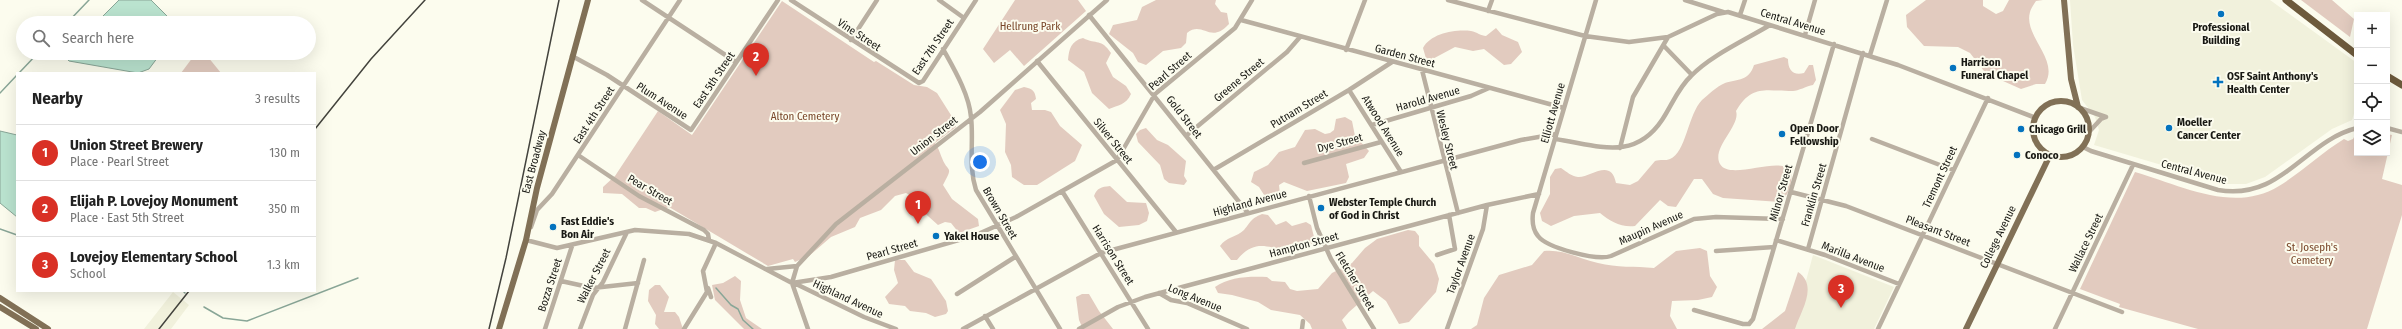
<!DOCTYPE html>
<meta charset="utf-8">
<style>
body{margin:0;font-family:"Fira Sans Condensed",sans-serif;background:#f6f6f6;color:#222}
.controls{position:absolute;right:12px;top:12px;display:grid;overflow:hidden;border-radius:0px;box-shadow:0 4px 16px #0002}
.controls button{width:36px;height:36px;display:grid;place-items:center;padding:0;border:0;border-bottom:1px solid #e0e0e0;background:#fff;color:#222;font:20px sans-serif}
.you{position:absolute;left:980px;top:162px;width:14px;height:14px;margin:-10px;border:3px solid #fff;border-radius:50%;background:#1a73e8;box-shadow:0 0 0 6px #1a73e833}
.badge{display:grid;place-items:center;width:26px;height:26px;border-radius:50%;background:#d93025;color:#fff;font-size:13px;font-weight:700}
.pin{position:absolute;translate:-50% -33px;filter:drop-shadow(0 1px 2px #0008)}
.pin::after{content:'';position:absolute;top:21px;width:14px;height:12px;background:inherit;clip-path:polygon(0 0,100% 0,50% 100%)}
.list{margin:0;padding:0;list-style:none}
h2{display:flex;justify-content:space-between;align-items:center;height:52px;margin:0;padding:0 16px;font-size:17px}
h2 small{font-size:13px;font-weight:400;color:#767676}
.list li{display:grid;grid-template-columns:26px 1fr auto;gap:12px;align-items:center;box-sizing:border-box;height:56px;padding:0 16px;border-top:1px solid #e0e0e0}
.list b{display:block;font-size:15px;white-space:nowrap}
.list p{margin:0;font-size:13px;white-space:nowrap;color:#767676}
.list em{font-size:13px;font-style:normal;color:#767676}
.icon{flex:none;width:22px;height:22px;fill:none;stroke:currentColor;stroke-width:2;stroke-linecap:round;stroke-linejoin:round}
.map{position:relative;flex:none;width:2402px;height:329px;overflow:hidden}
.search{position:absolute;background:#fff;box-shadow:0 4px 16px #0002;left:16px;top:16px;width:300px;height:44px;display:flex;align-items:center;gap:10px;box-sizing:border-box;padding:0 14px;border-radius:22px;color:#767676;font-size:15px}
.panel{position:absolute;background:#fff;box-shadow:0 4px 16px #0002;left:16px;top:72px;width:300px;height:220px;border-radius:0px}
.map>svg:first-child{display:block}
</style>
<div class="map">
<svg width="2402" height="329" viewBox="0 0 2402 329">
<rect width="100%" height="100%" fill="#fcfcee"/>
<path fill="#f1f1dc" d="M2070,0H2270L2357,63V104L2352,120L2332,129L2265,177L2246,184H2226L2094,145L2099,130L2095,117L2082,100L2073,45Z
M1813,255L1894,287L1874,329H1793Z
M173,292L189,305L171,329H144Z"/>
<path fill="#e2cbbf" d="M1015,0H1078L1086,11L1024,66L1010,50L994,63L983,49Z
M1156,0H1216L1215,4L1221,12L1227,13L1229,24C1210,45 1203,20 1187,33L1186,43L1181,48L1163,51L1146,65L1138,62L1133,53L1109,34L1113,25L1137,20L1142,7Z
M1926,0H1983V6L1996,14L2003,11L2009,0H2043L2036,1C2034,4 2031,8 2030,12C2023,36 2060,59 2045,84H2036L2021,89L1994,77L1984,71L1970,53L1958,47L1924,46L1907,27L1906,15Z
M2301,0H2332L2354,19L2350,37Z
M782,1L874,62L876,61L914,85L927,87L937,93L956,123V127L935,143C939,149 940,153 942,158C948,174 954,164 943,185L952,199L978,219L979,226L959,233L951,223L945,222L938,225L919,208L915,198L906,193L895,196L881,210L860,218L855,227L831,237L809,256L795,262L793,259L768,266L669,207L655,212L646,208H639L622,194L603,193V187L615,176L658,111L692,135Z
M1496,28L1502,35L1518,42L1522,52L1511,64L1504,65L1484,49L1473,51L1455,47L1427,62L1423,48C1431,33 1456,29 1471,31C1477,32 1481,36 1486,36Z
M1083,38C1097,45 1101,38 1111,53L1106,63L1113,77L1126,86L1131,94C1126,105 1118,105 1109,109L1092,93L1084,72L1068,60C1069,49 1071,41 1083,38Z
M196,53L208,57L221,73H181Z
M1784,57L1788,59C1788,70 1793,76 1804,73L1809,65H1813L1816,80L1813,85C1807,86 1798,91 1793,91C1765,91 1752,84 1736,111C1741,126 1711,148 1720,164C1731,184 1798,146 1791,181C1790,189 1787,197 1780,202L1723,198L1713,194L1702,179H1694L1676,207L1668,206L1660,200L1635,226C1622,228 1609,221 1600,213L1574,216L1551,226L1542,221L1540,213L1550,194V177L1555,169L1561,168C1567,172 1571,176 1578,177C1590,178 1611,157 1616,183L1630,185L1638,181L1655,161C1660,159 1666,161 1670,159C1686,153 1688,114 1702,100C1708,95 1717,86 1725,83C1738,79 1749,81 1754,65Z
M1024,87C1033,89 1035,91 1036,99L1031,103L1032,110H1045L1051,112L1060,126L1082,145L1075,161L1037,185H1024L1012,177L1011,165L1005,152L1006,124L1000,110L1015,90Z
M1345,117L1352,121L1355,136L1369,151L1364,158L1346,164L1349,177L1346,183L1307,191L1284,182L1279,185L1280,194L1275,197L1266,198L1259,187L1251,182L1254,172L1268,165L1279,152L1295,147L1305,130L1315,129L1325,134L1330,133L1334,130L1336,119Z
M1146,128L1157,140L1168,145L1186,161L1184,176L1187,181L1184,185L1169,183L1164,179L1160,165L1138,142L1136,134L1140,130Z
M2387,134L2392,135L2382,179L2402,185V215L2367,329H2198L2119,307L2120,304L2080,289L2135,172C2180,185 2234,214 2279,186C2302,172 2321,153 2344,139L2348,141L2353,139L2355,135H2357V153H2387Z
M1110,186L1127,202L1146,203L1149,213L1147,221L1139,225L1119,227L1104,214L1094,196C1097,188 1101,187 1110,186Z
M1262,214L1268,215L1276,225L1286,221L1292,226L1306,222L1311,225L1315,241C1287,270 1264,225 1237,260H1231L1220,246C1226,237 1237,237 1244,230C1251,222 1250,219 1262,214Z
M1408,230L1415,231L1419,236V246L1434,264L1439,279L1436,292L1409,322L1399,324L1386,301L1373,291L1349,312L1342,320L1347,329H1312L1310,324L1300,315L1271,310L1258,302L1232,295L1218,293L1215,287C1229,277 1249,276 1267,277L1272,281L1285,282L1290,289L1297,291L1318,289L1332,273L1352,263L1365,248L1377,239Z
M1700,248L1707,251L1710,276L1717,287L1712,297L1698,300L1672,301L1670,316L1677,329H1471L1477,325L1484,298L1499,275L1532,265L1544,251C1564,249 1579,259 1598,263C1617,268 1635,266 1654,268L1676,251Z
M895,260H905L914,272L931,279L946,301L948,311L946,314L935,317L926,313L910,311L905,306L889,304L885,297L898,283L894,270Z
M1798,272C1819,286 1800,312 1795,329H1762L1785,311Z
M735,276L741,281L740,300L746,318L762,329H744L715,300L712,285L723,283Z
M655,285H660L669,297L664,312H675L679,317L683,329H659L655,324L656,315L648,301L649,290Z
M1082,294H1089L1099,311L1113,329H1083L1079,320L1076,297Z"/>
<path fill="#bae3cf" stroke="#89a697" d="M119,0H151L174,23H96Z
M67,53H161L149,69L138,73L69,61L65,57Z
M0,131L17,135V217L0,203Z"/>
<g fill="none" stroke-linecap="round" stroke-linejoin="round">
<path stroke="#89a697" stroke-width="1.5" d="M67,23L89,0
M19,73L38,53
M0,93L17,75
M0,229L17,235
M716,288L731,305L738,309L743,320L753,329
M183,291L185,293
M204,307L223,318L247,321L358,278"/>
<path stroke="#b9afa1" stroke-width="4.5" d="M642,0L736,62
M791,0L919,83L923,81L976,0
M939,0L964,18
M1448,0L1585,36L1629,42L1668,37L1717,14L1728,12L1898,65L2036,118
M1596,0L1533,213C1532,221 1533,230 1538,236C1547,248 1597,261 1611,256L1694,219L1716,217L1783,219
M1685,0L1723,12
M1488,11L1492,0
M1089,15L1248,213
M1740,15L1745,0
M1241,20L1564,108
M1805,35L1815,0
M851,40L877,0
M1664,46L1692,75
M943,49C954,69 969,94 971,117C974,142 968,165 976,190L1060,329
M1346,50L1365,0
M1870,55L1887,0
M572,56L607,75L691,130L778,0
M1037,61L1176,232
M1422,70L1458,213
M1349,90L1401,172
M2080,108L2106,117
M1372,125L1471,96L1489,88
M2387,128L2402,132
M2089,132L2101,119L2106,117
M1187,135L1287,52L1300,37
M1555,139C1597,145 1634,162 1662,120C1672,105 1678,88 1691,76C1710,56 1745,40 1770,25
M1872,139L1953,170
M2083,147L2091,151L2218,190C2282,201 2304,141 2357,128
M1620,148L1633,97L1668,37
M578,155L639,196L704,230L708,234L709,240
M1304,163L1381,142
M1215,169L1349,90L1392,62
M1062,191L1148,329
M1791,192L1846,206L2122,312
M1309,196L1317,228L1331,259L1374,329
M531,227L537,210L552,194L680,0
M527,237L526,240L557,248L635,230L689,234L716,243L792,283L831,277L976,235L1016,217L1117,160L1155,94L1235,28L1252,0
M1776,240L1825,255L1899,284
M1808,249L1863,53
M1716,251L1774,247
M1437,255L1455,249L1449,215
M767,269L797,266L836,224L980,112L1107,0
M561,281L593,288L638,283
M792,283L808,329
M792,283L797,266
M794,283L864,317L896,329
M708,288L711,297
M1159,293L1171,300L1187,303L1247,329
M957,294L1015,257
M1694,310L1743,324H1749L1753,319L1834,44
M985,316L993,329
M545,329L572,246
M580,329L593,295L603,282L627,232
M625,329L644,260
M684,329L707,292L703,271L716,243
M963,329L1101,253L1521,140L1556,134
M1079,329L1118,307L1145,297L1487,205L1539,194
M1302,329L1303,321
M1447,329L1483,229L1487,205
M1878,329L1988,98
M2055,329L2133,165"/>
<path stroke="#817056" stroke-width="6" d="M2064,0L2071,79L2078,107
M2033 129a28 28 0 1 1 56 0a28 28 0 1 1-56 0Z
M0,298L48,329
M0,307L36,329
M499,329L526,240L537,188L588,0
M1966,329L2050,155"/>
<path stroke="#6d5a3c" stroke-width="7" d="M2286,0L2357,55
M2387,76L2402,85"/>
<path stroke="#43433d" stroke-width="1.5" d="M315,129L371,59L425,0
M159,329L189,291
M489,329L506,258L559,0"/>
</g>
<g fill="#0473be" stroke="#fcfcee" stroke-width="1.5">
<circle cx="2221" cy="14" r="4"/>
<circle cx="1953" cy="68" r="4"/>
<path d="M2216 76h4v4h4v4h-4v4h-4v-4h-4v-4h4z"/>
<circle cx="2169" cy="128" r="4"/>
<circle cx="2021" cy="129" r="4"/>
<circle cx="1782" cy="134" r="4"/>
<circle cx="2017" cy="155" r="4"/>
<circle cx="1321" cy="208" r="4"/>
<circle cx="553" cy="227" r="4"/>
<circle cx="936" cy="236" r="4"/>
</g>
<g text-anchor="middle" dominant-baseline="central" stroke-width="4" stroke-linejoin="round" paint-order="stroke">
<g font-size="11" fill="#181813" stroke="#fcfcee">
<text transform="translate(1793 22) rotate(17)">Central Avenue</text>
<text transform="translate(859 35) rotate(33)">Vine Street</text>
<text transform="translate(933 47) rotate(-56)">East 7th Street</text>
<text transform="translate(1405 56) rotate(15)">Garden Street</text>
<text transform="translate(1170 71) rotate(-41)">Pearl Street</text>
<text transform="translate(714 80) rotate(-56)">East 5th Street</text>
<text transform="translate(1239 80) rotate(-40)">Greene Street</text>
<text transform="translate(1428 99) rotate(-16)">Harold Avenue</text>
<text transform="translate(662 101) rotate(33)">Plum Avenue</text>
<text transform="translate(1299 109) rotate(-31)">Putnam Street</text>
<text transform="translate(1553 113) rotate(-74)">Elliott Avenue</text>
<text transform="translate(594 115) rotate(-57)">East 4th Street</text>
<text transform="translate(1184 117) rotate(52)">Gold Street</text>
<text transform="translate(1383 126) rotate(58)">Atwood Avenue</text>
<text transform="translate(934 136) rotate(-38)">Union Street</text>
<text transform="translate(1447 140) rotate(76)">Wesley Street</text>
<text transform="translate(1113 141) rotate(51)">Silver Street</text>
<text transform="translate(1340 143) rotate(-15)">Dye Street</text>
<text transform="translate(534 162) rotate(-75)">East Broadway</text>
<text transform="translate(2194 172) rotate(15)">Central Avenue</text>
<text transform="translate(1940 177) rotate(-65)">Tremont Street</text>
<text transform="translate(650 190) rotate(30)">Pear Street</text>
<text transform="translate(1781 193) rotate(-74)">Milnor Street</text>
<text transform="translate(1814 195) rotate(-74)">Franklin Street</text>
<text transform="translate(1250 203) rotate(-15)">Highland Avenue</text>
<text transform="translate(1000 213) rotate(60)">Brown Street</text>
<text transform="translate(1651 228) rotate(-24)">Maupin Avenue</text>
<text transform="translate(1938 231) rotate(21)">Pleasant Street</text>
<text transform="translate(1998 237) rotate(-64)">College Avenue</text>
<text transform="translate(2086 243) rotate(-64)">Wallace Street</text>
<text transform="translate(1304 245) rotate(-15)">Hampton Street</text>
<text transform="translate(892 250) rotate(-16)">Pearl Street</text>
<text transform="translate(1113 255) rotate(58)">Harrison Street</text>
<text transform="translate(1853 257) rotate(21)">Marilla Avenue</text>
<text transform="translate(1461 264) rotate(-70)">Taylor Avenue</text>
<text transform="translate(594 276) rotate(-63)">Walker Street</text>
<text transform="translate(1355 281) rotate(59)">Fletcher Street</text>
<text transform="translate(550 285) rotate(-72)">Bozza Street</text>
<text transform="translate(1195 298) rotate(22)">Long Avenue</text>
<text transform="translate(848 299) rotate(25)">Highland Avenue</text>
</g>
<g font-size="11" fill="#794629" stroke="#fcfcee">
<text x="1030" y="26">Hellrung Park</text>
<text x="805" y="116">Alton Cemetery</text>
<text x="2312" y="247">St. Joseph's<tspan x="2312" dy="13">Cemetery</tspan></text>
</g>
<g font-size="11" font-weight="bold" fill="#181813" stroke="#fcfcee" text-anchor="start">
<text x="2221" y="27" text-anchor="middle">Professional<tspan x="2221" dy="13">Building</tspan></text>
<text x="1961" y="62">Harrison<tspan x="1961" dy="13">Funeral Chapel</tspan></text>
<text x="2227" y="76">OSF Saint Anthony's<tspan x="2227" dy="13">Health Center</tspan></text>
<text x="2177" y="122">Moeller<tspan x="2177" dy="13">Cancer Center</tspan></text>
<text x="1790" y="128">Open Door<tspan x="1790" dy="13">Fellowship</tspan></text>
<text x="2029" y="129">Chicago Grill</text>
<text x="2025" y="155">Conoco</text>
<text x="1329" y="202">Webster Temple Church<tspan x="1329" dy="13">of God in Christ</tspan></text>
<text x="561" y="221">Fast Eddie's<tspan x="561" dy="13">Bon Air</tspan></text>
<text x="944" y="236">Yakel House</text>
</g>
</g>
</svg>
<div class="controls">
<button>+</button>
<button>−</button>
<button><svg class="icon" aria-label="locate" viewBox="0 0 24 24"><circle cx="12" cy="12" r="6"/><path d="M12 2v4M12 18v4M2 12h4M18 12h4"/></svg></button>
<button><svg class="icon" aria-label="layers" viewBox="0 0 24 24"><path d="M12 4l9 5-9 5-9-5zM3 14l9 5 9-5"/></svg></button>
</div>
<div class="you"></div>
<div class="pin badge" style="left:918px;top:224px">1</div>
<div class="pin badge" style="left:756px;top:76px">2</div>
<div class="pin badge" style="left:1841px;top:308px">3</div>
<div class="search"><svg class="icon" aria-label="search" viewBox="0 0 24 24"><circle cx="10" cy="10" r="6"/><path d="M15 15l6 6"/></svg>Search here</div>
<section class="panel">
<h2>Nearby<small>3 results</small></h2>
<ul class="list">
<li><span class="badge">1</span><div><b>Union Street Brewery</b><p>Place · Pearl Street</p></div><em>130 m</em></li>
<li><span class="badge">2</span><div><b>Elijah P. Lovejoy Monument</b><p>Place · East 5th Street</p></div><em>350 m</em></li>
<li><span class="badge">3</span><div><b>Lovejoy Elementary School</b><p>School</p></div><em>1.3 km</em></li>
</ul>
</section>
</div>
